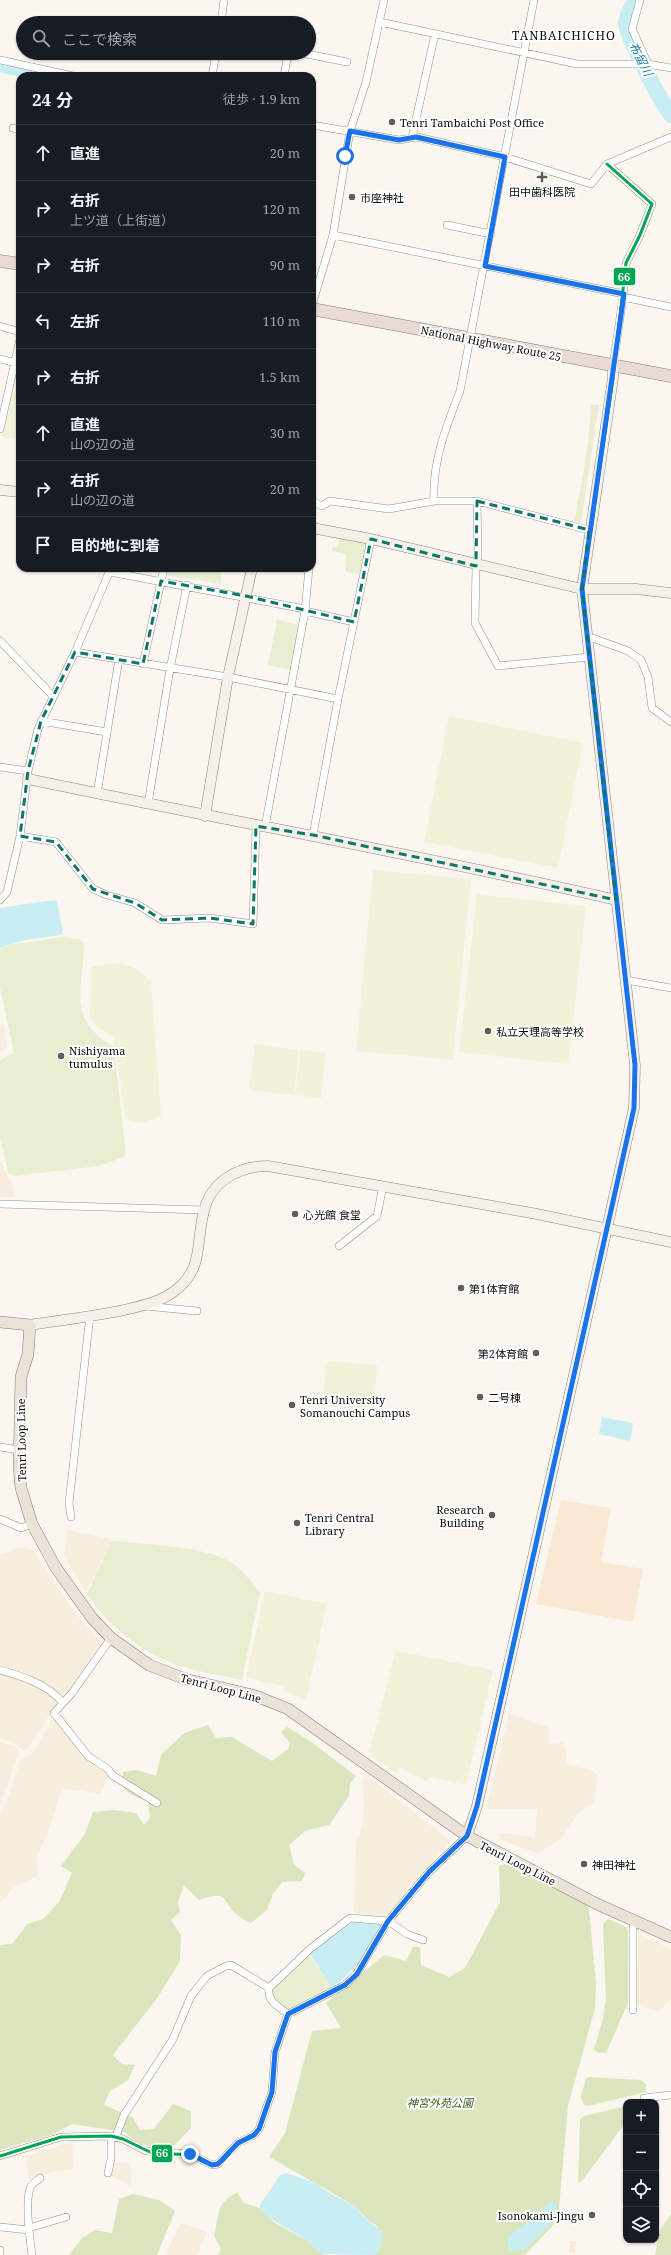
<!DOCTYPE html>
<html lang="ja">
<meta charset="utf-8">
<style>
body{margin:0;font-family:"Noto Serif","Noto Sans JP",serif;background:#242831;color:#f1f3f6}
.controls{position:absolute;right:12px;bottom:12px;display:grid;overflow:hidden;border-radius:8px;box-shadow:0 1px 3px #0004}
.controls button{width:36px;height:36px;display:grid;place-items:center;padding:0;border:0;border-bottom:1px solid #363941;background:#171b24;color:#f1f3f6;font:20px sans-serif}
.stop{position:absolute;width:12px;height:12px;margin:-9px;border:3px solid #1a73e8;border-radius:50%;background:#fff}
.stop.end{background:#1a73e8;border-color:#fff;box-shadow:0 1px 4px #0008}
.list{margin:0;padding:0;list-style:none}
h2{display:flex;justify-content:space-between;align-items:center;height:52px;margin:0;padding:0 16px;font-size:17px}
h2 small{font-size:13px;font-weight:400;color:#9ea1a6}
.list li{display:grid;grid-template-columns:26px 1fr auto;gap:12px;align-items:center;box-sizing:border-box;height:56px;padding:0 16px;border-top:1px solid #363941}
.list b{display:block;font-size:15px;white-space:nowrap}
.list p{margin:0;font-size:13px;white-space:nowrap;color:#9ea1a6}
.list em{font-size:13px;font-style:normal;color:#9ea1a6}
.icon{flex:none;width:22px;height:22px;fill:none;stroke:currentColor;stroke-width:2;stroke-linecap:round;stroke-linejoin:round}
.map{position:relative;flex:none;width:671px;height:2255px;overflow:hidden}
.search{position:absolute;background:#171b24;box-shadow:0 1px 3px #0004;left:16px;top:16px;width:300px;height:44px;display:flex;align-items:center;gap:10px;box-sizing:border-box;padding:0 14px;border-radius:22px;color:#9ea1a6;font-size:15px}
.panel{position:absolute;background:#171b24;box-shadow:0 1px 3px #0004;left:16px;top:72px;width:300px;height:500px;border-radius:12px}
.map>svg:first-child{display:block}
</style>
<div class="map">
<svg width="671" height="2255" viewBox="0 0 671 2255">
<rect width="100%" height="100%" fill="#fbf6f0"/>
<path fill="#f7eedd" d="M4,1024L7,1049L0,1051V1025Z
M0,1161L11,1181L15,1197H0Z
M68,1530L112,1539L86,1593L64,1555Z
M21,1547L33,1550L75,1613L103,1644L93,1655L81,1677L63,1698L0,1668V1555Z
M0,1672L21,1679L48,1691L55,1697V1706L29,1747L23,1751L12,1741L0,1739Z
M509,1713L549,1728V1744L563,1742L566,1752V1764L592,1771L598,1775L593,1803L578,1813L561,1839L538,1853L501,1840L499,1834L505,1833L535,1838L537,1809H489L487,1806Z
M53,1718L56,1719L82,1754L106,1771L108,1777L101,1794L62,1788L48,1832L37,1857L38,1876L15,1886L0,1903V1815L6,1804L20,1760L33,1753Z
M0,1742L16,1747L19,1752L0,1805Z
M365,1774L451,1841L416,1879L392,1912L384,1916L356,1914L354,1911L356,1840L362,1828L363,1817L364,1804L362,1780Z
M638,1933L671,1949V1999L659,2011L636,2006Z
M72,2142L74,2169L53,2172L29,2179L25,2156Z
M116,2161L130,2164L132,2186L111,2176Z
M181,2223L207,2232L197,2255H168L167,2251Z"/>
<path fill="#e9eed1" d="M591,404L599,405L581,522H574C582,482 589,445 591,404Z
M340,535L369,541L363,575L345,571L346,554L332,551L333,547H337Z
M165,568H221V584L169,576Z
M277,620L299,625L291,670L268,665Z
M63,937L80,939L84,944C83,991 66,1019 114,1047L126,1156L99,1166L14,1176L8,1173L0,1135V1060L14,1053L0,988V949L9,945Z
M116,1541C147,1545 200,1546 227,1560C240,1567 250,1580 260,1592L242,1680C221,1675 198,1672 177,1665C143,1653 106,1625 87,1594L111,1542Z
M309,1955L333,1988L291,2010L271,1998L270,1992Z"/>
<path fill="#dce6be" d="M208,1725L216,1738L232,1737L272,1761L288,1749L290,1743L281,1732L287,1727L310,1741L356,1776L350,1784L349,1796L329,1825L305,1831L289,1845L294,1865L305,1873L302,1881L282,1882L273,1894L267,1910L251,1923C246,1921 241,1918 237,1915C220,1899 229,1890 199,1900L184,1885L178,1902L180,1912L171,1920L181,1935L180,1961L158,1997L113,2055L122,2064L135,2065L128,2080L110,2091L104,2105L133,2117L140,2130L154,2129L173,2104L191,2111V2128L171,2149L151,2147L136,2141L124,2132L72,2124L52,2135L0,2150V1945L12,1944L27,1924L43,1919L59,1902L72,1873L61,1866L85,1834L93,1812L114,1810L136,1813L144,1825L150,1818L148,1802L130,1794L121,1784L123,1772L137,1770L156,1776L161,1755L184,1733Z
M509,1863L585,1901L589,1909L596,1983L595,2008L568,2106L558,2220L525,2255H376L382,2242L377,2226L369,2221L355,2206L269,2157L285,2133L312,2031L341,2028L326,2003L384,1955L406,1961L413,1947H420L421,1965L449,1977L465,1968L500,1902L499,1866Z
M608,1919L626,1927L628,1931V2003L606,2053L596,2052L594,2049L603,2019L606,1998L603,1929V1924Z
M589,2077L641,2080L646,2084V2092L588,2106L584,2105L581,2097L586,2078Z
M626,2106V2122L582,2181L578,2183L580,2119L584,2116Z
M237,2192L244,2203L260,2208L274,2222L307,2241L324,2255H218L221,2248L214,2236C220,2214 214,2205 237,2192Z
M133,2194L159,2200L175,2211L157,2255H69L82,2238L95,2230L112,2233L119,2199Z
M671,2214V2255H655L660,2230Z"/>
<path fill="#fae9d2" d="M561,1500L611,1508L601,1562L643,1569L633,1622L536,1604Z
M570,2241H576L575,2253L569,2252Z"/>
<path fill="#f2f2da" d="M12,391L20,392V440L2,437Z
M449,716L583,743L558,868L424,842Z
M373,870L471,879L453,1060L356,1051Z
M477,894L586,906L568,1064L459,1052Z
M118,963L135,968L151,981L161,1116L140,1123L126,1120L113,1036L98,1028L90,1017L91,967Z
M255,1044L299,1050L294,1095L249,1090Z
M301,1050L326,1053L321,1098L295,1095Z
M326,1361L377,1365L374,1409L323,1406Z
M265,1591L327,1604L306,1700L283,1691V1686L246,1678Z
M396,1651L493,1670L466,1785L430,1777L426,1781L400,1768L396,1773L376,1760L369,1752Z"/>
<path fill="#c8eef4" d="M54,900L57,901L63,933L60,935L25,940L0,948V908Z
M602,1417L633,1423L630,1441L599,1434Z
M360,1920L382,1923L359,1963L335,1987L331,1986L310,1954L348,1924Z
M286,2173L313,2182L333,2195L355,2206L363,2216L382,2232V2242L376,2255L322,2254C317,2250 312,2245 307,2241C291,2229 273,2224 260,2208V2205L280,2175Z
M552,2201L557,2205L554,2221L525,2249L511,2251L508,2249V2237Z"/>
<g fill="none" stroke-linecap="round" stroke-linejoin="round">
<path stroke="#c8eef4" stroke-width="2.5" d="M369,198L403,205"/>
<path stroke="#c8eef4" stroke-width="16" d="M636,0C633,7 626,14 626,22C626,37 661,101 671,115
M0,64L54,76"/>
<g stroke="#94918f" stroke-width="8">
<path id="street" d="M640,0L632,29L648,64
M380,22L577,64H648L671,68
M221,23L224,0
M302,53L347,62
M0,60L73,76
M212,76L216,53
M284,76L288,53
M312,125L399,140L417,137L505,157L591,184L607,164L671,137
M13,128L20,130
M412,137L435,34
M607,164L652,204L640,235L626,263L623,297L613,366
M447,225L491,234
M333,235L624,294
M623,297L671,307
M312,305L333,235L350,131L366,82L384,0
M0,326L20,332
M0,359L20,364
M0,429L20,339
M312,501L322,506L330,501L389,509L434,501H477L589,530
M434,501C432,462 446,427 460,391L534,0
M477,501L478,556L476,565L475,623L498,666L589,657
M110,572L305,609
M305,611L354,622
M587,636L628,651L641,660L648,677L652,708L671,722
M0,641L53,696
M75,652L228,677L338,699
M143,664L164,568
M41,721L107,732
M0,767L28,771
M97,794L119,659
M148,804L170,669L187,585
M265,827L305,611L309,568
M313,835L338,699L371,539
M20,836L56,842L93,889L107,895L135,903L162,920L210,918L253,924L256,826
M0,900L7,892L20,836L28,771L38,729L75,652L111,568
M626,980L671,988
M0,1204L204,1210
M339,1246L377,1216L383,1186
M145,1306L197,1311
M0,1447L19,1450
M71,1517L69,1503L90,1315
M0,1519L21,1528L32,1524
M111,1638L72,1693L54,1713L88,1756L108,1769L112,1775L157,1803
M0,1670C22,1676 47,1684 62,1702
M269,1988C267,2002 278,2006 288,2014
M633,2010V1928L635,1920
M644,2098L671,2095
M116,2136L124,2115L173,2039L191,1996L207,1976L226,1966L231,1965L269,1988L310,1949L350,1918L388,1921L407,1934L423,1940
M0,2156L61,2137L111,2136L123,2139L146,2151L190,2154L212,2165L218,2164L238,2143L254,2135L259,2129L272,2092L275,2052L288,2014L345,1985L357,1973L388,1921L429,1872L467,1836
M108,2173L111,2159V2136
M0,2227L29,2230
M29,2228L66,2217
M0,2250V2255
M32,2255C30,2240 24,2199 31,2186C33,2183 37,2181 40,2178"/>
</g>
<g stroke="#8a8885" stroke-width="11">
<path id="secondary" d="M0,490L20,492
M312,528L371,539L582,589H636L671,593
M28,779C224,820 421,855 616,900
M205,816L228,677L252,568
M30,1325C64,1319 146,1312 172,1293C205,1270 195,1244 204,1211C211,1181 239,1166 268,1166L537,1214L671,1242
M467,1836L477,1806L634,1108L635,1065L582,589L613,378V366"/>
</g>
<g stroke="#817f7c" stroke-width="12">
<path id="primary" d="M0,1322L30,1325L28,1354L21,1377L19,1467L21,1488L32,1524L56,1568L92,1618L111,1638L149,1665L185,1679L256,1696L288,1709L467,1836L597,1904L671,1937"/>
</g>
<g stroke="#817f7c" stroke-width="13">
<path id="highway" d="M0,261L20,264
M312,309L671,376"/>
</g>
<use href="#street" stroke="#fefefd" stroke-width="7"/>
<use href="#secondary" stroke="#f5f0e8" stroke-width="10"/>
<use href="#primary" stroke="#ebe2d8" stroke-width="11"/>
<use href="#highway" stroke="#e9dad5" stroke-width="12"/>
<g stroke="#fff" stroke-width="6">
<path id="bus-1" d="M0,2156L61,2137L111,2136L123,2139L152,2153L195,2155L212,2165L223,2161L238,2143L254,2135L259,2129L272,2092L275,2052L288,2014L345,1985L357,1973L388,1921L429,1872L467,1836L477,1806L634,1108L635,1065L582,589L613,378L626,263L640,235L652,204L607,164"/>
</g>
<use href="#bus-1" stroke="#00a651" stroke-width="3"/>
</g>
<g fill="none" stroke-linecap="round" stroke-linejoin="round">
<path stroke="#1a73e8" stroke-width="5" d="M190,2154L212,2165L218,2164L238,2143L254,2135L259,2129L272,2092L275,2052L288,2014L345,1985L357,1974L388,1921L429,1872L467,1836L477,1806L634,1108L635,1065L582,589L624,294L485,266L505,157L416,137L399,140L350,131L345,156"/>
</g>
<path fill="none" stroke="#0f766e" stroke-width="3" stroke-dasharray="8 5" stroke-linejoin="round" d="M477,501L589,530L582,589L616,900L313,835L256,826L253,924L210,918L162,920L135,903L93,889L56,842L20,836L28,771L41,721L75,652L143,664L161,581L246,596L354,622L371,539L476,566Z"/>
<g fill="#605e5c" stroke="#fff" stroke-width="1.5">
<circle cx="392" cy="122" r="4"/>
<path d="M540 171h4v4h4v4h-4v4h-4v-4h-4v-4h4z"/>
<circle cx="352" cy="197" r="4"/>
<circle cx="488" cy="1031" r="4"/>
<circle cx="61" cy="1056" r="4"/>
<circle cx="295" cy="1214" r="4"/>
<circle cx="461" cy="1288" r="4"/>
<circle cx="536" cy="1353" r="4"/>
<circle cx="480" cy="1397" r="4"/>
<circle cx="292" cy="1405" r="4"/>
<circle cx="492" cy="1515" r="4"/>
<circle cx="297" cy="1523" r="4"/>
<circle cx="584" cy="1864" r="4"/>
<circle cx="592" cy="2215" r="4"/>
</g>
<g text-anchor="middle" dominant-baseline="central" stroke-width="4" stroke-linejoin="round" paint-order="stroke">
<g font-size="11" fill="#0c0c0c" stroke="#fff" text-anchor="start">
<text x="400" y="122">Tenri Tambaichi Post Office</text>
<text x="542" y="191" text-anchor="middle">田中歯科医院</text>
<text x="360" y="197">市座神社</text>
<text x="496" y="1031">私立天理高等学校</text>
<text x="69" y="1050">Nishiyama<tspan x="69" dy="13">tumulus</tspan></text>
<text x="303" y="1214">心光館 食堂</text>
<text x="469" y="1288">第1体育館</text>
<text x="528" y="1353" text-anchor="end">第2体育館</text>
<text x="488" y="1397">二号棟</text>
<text x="300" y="1399">Tenri University<tspan x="300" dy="13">Somanouchi Campus</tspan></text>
<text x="484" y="1509" text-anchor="end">Research<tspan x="484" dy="13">Building</tspan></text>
<text x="305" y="1517">Tenri Central<tspan x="305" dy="13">Library</tspan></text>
<text x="592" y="1864">神田神社</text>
<text x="584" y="2215" text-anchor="end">Isonokami-Jingu</text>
</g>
<g font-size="11" fill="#0c0c0c" stroke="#fff">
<text transform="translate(491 343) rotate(11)">National Highway Route 25</text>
<text transform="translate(21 1440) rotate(-91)">Tenri Loop Line</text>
<text transform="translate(221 1688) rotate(15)">Tenri Loop Line</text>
<text transform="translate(518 1863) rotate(27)">Tenri Loop Line</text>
</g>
<g font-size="11" font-style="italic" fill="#3b631e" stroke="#fff">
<text x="440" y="2102">神宮外苑公園</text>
</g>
<g font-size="12" letter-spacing="1" fill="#0c0c0c" stroke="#fff">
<text x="564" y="35">TANBAICHICHO</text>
</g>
<g font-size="12" font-style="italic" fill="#187e9c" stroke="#fff">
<text transform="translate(641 59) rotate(63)">布留川</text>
</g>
</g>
<g stroke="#fff" stroke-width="1.5">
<rect x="613" y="267" width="23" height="19" rx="4" fill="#00a651"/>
<rect x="151" y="2144" width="22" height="19" rx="4" fill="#00a651"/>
</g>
<g font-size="11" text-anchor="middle" font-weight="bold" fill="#fff">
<text x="624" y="281">66</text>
<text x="162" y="2157">66</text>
</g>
</svg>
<div class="controls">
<button>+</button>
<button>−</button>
<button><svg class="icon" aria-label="locate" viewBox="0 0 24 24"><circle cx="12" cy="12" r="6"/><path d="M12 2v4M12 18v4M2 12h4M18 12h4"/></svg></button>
<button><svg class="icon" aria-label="layers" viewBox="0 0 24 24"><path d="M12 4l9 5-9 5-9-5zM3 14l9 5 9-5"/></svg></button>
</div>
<div class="stop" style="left:345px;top:156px"></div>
<div class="stop end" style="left:190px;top:2154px"></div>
<div class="search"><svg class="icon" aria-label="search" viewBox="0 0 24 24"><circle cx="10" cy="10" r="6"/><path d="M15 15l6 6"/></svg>ここで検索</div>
<section class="panel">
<h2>24 分<small>徒歩 · 1.9 km</small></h2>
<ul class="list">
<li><svg class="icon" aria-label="ahead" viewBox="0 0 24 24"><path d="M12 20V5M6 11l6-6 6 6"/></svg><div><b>直進</b></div><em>20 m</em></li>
<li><svg class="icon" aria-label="right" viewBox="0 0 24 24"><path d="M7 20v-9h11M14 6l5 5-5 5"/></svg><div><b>右折</b><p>上ツ道（上街道）</p></div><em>120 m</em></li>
<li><svg class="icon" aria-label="right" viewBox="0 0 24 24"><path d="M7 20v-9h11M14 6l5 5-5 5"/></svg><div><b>右折</b></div><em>90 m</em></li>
<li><svg class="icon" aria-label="left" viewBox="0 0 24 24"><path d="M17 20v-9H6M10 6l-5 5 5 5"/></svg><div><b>左折</b></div><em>110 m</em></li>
<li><svg class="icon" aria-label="right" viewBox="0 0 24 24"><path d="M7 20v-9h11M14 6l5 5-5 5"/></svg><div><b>右折</b></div><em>1.5 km</em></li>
<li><svg class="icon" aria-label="ahead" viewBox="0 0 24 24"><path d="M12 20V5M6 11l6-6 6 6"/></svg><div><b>直進</b><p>山の辺の道</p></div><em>30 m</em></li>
<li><svg class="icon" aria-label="right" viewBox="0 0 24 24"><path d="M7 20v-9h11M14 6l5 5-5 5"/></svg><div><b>右折</b><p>山の辺の道</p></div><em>20 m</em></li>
<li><svg class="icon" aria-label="arrive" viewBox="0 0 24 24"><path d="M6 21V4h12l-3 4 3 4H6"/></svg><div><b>目的地に到着</b></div></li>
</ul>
</section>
</div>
